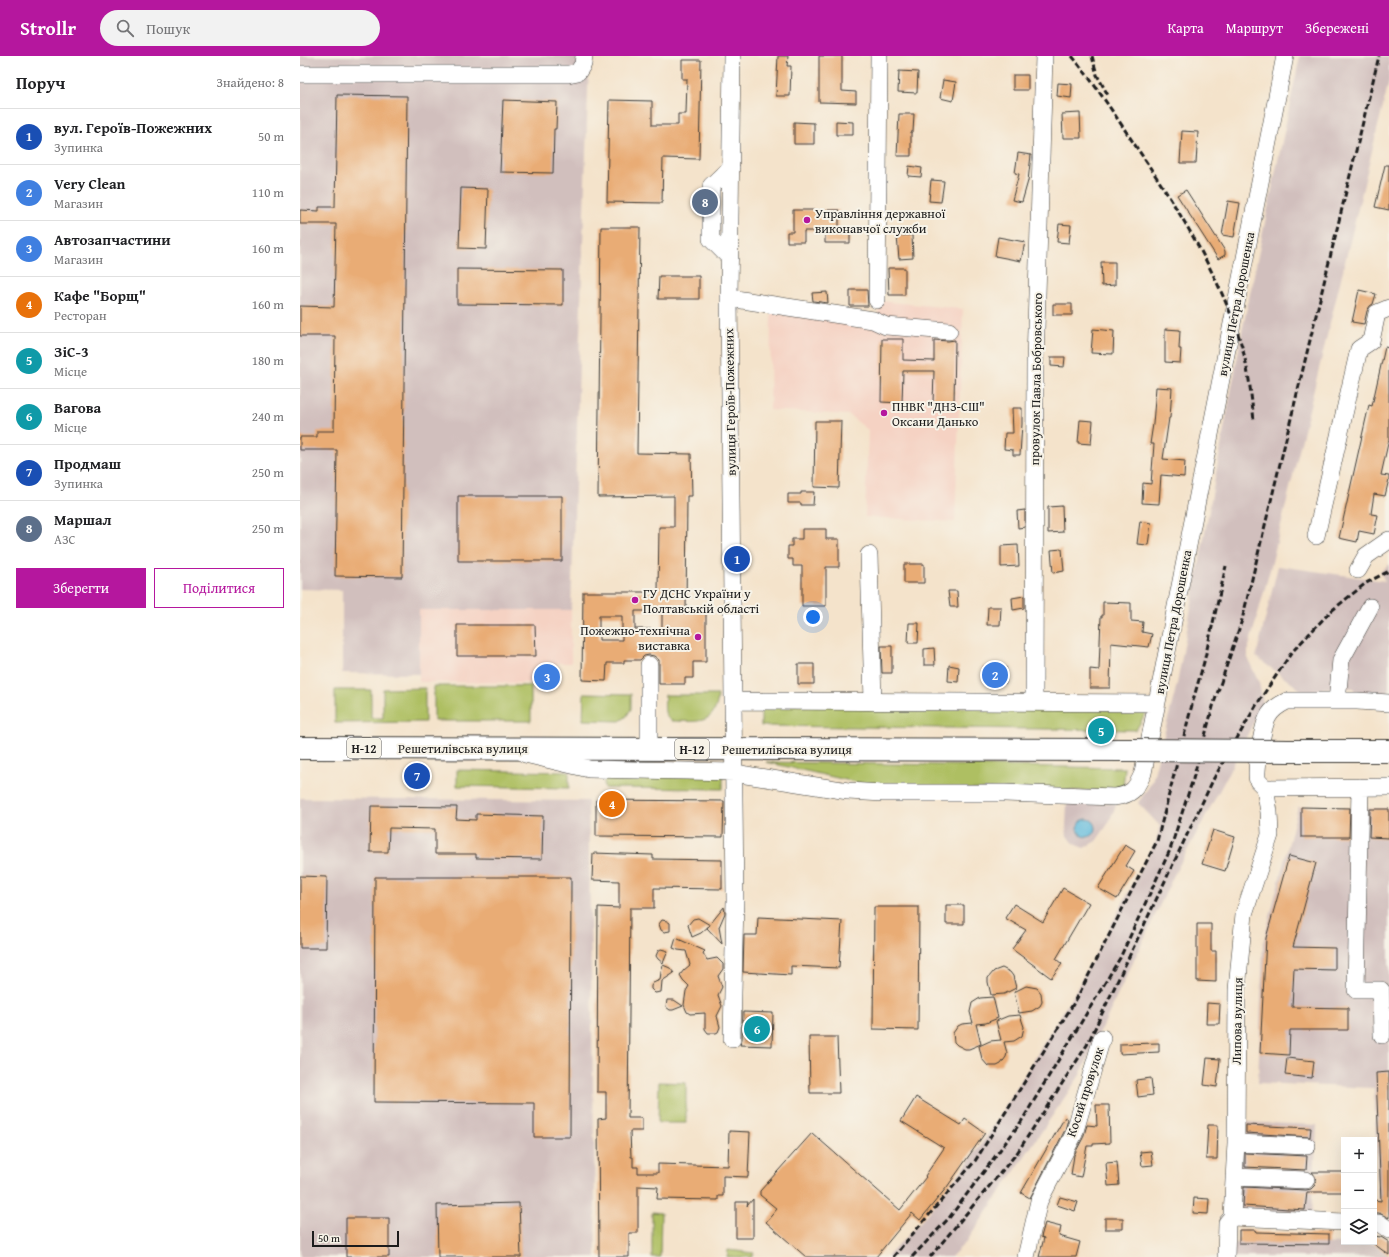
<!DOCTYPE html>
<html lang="uk">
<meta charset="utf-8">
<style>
body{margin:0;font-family:"Gentium Book Plus",serif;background:#f2f2f2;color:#202124}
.controls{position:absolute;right:12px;bottom:12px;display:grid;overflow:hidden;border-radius:0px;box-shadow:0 4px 16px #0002}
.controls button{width:36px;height:36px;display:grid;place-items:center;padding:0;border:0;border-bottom:1px solid #e0e0e0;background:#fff;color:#202124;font:20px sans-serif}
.scale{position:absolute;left:12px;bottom:10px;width:87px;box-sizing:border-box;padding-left:4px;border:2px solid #1c1c1c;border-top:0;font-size:11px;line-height:14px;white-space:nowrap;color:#1c1c1c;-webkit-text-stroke:3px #f7f3e8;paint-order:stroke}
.you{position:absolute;left:513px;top:561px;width:14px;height:14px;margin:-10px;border:3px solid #fff;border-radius:50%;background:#1a73e8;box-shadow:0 0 0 6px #1a73e833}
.badge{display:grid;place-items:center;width:26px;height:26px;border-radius:50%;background:#b5179e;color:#fff;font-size:13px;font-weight:700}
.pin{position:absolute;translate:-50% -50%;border:2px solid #fff;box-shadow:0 1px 4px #0006}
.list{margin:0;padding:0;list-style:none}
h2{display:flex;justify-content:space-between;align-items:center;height:52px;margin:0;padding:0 16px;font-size:17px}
h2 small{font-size:13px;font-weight:400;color:#757577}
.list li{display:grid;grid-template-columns:26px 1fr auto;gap:12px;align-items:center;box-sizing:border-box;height:56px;padding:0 16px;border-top:1px solid #e0e0e0}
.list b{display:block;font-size:15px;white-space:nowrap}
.list p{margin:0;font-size:13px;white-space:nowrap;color:#757577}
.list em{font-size:13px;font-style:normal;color:#757577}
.actions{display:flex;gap:8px;padding:12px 16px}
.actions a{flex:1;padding:9px 0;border:1px solid #b5179e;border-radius:0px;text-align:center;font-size:14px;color:#b5179e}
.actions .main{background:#b5179e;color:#fff}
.icon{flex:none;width:22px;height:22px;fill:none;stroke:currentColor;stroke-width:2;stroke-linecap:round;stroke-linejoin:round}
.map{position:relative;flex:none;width:1089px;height:1201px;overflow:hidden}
header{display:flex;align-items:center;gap:24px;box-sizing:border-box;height:56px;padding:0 20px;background:#b5179e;color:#fff}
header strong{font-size:19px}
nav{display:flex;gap:22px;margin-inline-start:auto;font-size:14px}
.search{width:280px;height:36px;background:#f2f2f2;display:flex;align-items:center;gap:10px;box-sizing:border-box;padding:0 14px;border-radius:22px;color:#757577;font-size:15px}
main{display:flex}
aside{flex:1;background:#fff}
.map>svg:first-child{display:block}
</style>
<header>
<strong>Strollr</strong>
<div class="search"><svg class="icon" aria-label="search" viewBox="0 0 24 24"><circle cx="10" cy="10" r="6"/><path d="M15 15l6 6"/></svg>Пошук</div>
<nav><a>Карта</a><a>Маршрут</a><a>Збережені</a></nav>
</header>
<main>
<aside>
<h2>Поруч<small>Знайдено: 8</small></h2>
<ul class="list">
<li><span class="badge" style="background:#1a4fb4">1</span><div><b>вул. Героїв-Пожежних</b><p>Зупинка</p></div><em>50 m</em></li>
<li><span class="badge" style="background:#3f7fe0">2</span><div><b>Very Clean</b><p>Магазин</p></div><em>110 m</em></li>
<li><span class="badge" style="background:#3f7fe0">3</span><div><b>Автозапчастини</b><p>Магазин</p></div><em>160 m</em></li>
<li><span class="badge" style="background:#e8710a">4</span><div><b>Кафе &quot;Борщ&quot;</b><p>Ресторан</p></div><em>160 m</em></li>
<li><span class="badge" style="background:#0f9aa8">5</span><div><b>ЗіС-3</b><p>Місце</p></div><em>180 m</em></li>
<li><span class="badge" style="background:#0f9aa8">6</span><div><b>Вагова</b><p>Місце</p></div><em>240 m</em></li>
<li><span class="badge" style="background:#1a4fb4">7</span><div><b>Продмаш</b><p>Зупинка</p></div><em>250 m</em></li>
<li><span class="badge" style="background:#5c6f8a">8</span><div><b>Маршал</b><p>АЗС</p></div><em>250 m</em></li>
</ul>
<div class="actions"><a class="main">Зберегти</a><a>Поділитися</a></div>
</aside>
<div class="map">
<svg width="1089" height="1201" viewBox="0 0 1089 1201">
<rect width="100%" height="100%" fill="#f7f3e8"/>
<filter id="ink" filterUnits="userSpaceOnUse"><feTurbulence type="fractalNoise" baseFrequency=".025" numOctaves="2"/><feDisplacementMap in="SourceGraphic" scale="8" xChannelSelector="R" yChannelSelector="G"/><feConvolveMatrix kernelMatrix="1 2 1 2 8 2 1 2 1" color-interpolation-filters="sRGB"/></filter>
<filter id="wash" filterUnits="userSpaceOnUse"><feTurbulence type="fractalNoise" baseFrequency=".012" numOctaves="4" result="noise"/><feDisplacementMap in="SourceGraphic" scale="16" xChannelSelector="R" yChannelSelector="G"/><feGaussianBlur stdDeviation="0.9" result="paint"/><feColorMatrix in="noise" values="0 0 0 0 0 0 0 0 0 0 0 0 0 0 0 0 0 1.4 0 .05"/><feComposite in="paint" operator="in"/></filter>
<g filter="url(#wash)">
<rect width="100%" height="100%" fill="#f4e3cb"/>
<path fill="#f5d2c3" d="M579,245L663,253L655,466L565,461L568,374L549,359L470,354L471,253L578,259Z
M118,554H271V607H257V616H237V627L119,626Z"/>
<path fill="#d1bfbd" d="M0,0H292L289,4L271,554H119V618L42,617V534L0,533Z
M1000,0H1089V25L971,510L948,594V603L959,627L963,647L925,724L874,819L780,1019L667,1185L651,1201H587L621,1165L666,1109L691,1074L776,934L856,785L860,770L838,747L852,726L877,628L943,271Z
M1089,508V640L1054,638V632H1023L1012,642L956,601L978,510L1085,525L1080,516Z
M0,742L288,745L296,1201H0Z
M767,747H817L808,768L796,785L784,792L776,789L767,780L766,770Z
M998,751L1089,753V1146L1078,1142L1074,1032L958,1027L963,888Z
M941,1066L1017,1069L1012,1158L938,1153Z
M932,1187L1073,1188L1089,1199V1201H932Z"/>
<path fill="#aebf62" stroke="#656e3f" d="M134,630H231V665H134Z
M125,632V666L35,667V634H71V662H83V633Z
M284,637L331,638V653L326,661L320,665L283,664Z
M365,639H418C416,671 395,665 371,665C362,659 365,649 365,639Z
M461,648L839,654L846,657L836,674L461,670Z
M466,706L825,712L823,732L818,735L582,732Z
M157,714L269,716V732L157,730Z
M304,718L423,719V733L304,732Z
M359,1026L386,1027V1067H358Z
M352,1156L361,1157L360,1201H352Z
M428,1194L454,1197L452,1201H427Z"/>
<path fill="#5ebadc" stroke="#3d6b7c" d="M778 772a9 9 0 1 1 18 0a9 9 0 1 1-18 0Z"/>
<g id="blocks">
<path fill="#e9ac74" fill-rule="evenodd" d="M478,0H488L487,10H491L490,40H476Z
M519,0H542V35L556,36V47L519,46Z
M382,4H401L399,103L363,102L362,147L307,146L309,44L352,45V69H378V58H386L387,23H382Z
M599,15L618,16L617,37L598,36Z
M713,19H728V34H713Z
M643,24L656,26L653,45L640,42Z
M758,27L772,28L771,42L757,40Z
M37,39L107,40L102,521L35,520L37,394H0V381H17V375H34L35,280H0V250L34,251L36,168H0V154L19,155V151H35Z
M203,44L257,46L256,73H254L253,117L200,116Z
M780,57L781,82H763L762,58Z
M599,58H614L613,76H611V100H597Z
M536,65L553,66V79H536Z
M494,66L514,67V88H494Z
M882,75L898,76L896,107H880Z
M718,97L731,99L728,125L722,146L712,144L719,118L715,117Z
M1085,109H1089V154L1075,151Z
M609,110L622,112L621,121L608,120Z
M631,124L644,125L641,146L629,145Z
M161,132L188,133L186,193L159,192Z
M886,134L925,195V199L918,203L877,139Z
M928,145L940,147L934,181L922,179Z
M493,154H539V177H550V187H525V175H504V186H487V176H493Z
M759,168L771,169L769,187L757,186Z
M301,171H340L337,397L391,398L392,440H387L386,556H406V606H393V622H385V628H359V604L354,600L349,599L344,600L340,604H324V607H307L306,625L282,624L283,536H358L359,471H374V440L298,441ZM335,555H362V573H335ZM299,560H322V584H299Z
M612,179L613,202L599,203L597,180Z
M698,181L725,186L721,205L695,200Z
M801,206H815V229L802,230Z
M588,212H605V239H589Z
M157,213L263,214V249L157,248Z
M359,220H399V243H358Z
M550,234H567L568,250H550Z
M1059,234L1076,238L1073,248L1070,250L1067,255L1064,268L1052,266Z
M527,236L528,247L513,245L512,237Z
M753,248H772V259H753Z
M793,273L814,275L813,298L791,297Z
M865,273L880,274L879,293H881L880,307L865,306Z
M582,283H603V304L634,305V284L648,285L655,284L654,348L633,347L634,315H603L602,347L581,346Z
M1085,291L1089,292V383L1081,419L1089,420V423L1085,440L1074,438L1071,458L1078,459L1074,478L1059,475L1057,486L1039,482L1069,349L1072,350Z
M751,301H765L764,311L751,310Z
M856,331L872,332L870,362H869L863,403L885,405L884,421L861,419L859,448L842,447L843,427L851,428L854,388H850L853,368Z
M712,352H722V368L720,399H713V394L704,393L705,377H713Z
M780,364L793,365L791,388L778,387Z
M515,365H541L539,432L514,431Z
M501,436H514L513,449H501V447H488V438H501Z
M158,440H262V505H158Z
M762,450L763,476L748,477V451Z
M725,454V471L718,472L717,455Z
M840,465L851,467L848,489L837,488Z
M502,473H526V483H539V511H526V550H502V510H493V503H488V490H492V483H502Z
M718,489L719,510L701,511V490Z
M762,493L764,515L753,517L751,494Z
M604,508H624V527H604Z
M648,535H657L658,551H650Z
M724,540V552L713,554L712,542Z
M803,546L831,547V565L843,566L842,576L852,578L849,591L811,587L810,632H790V613L799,614L801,560H803Z
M688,551H701L700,569H687Z
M609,567H619L618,587H608Z
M157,569H235L236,600H157Z
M581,590H592V617H582Z
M634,592L635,609H624V593Z
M498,608H514V628H498Z
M649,609L659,611L658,626L648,625Z
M683,611H706V627L683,626Z
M237,616H257V627H237Z
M296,744L424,745L423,781L296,780Z
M71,750L157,751L156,763L176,764V758L243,760L242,803L176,802V798H135V773L89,772L88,796H70Z
M1001,751L1050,752L1049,781H1001Z
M1070,753H1089V782L1069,781Z
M913,774L935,781L925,815L902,808Z
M825,789L835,795L826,810L834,815L817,843L798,832Z
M293,797L353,799V803L422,804V833L354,832V852H330L328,1062H342V1075H330L331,1101H333V1111H338V1117H358V1108L428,1110L429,1075L450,1076L448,1121L423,1120V1140H418V1144L357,1143L358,1131L338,1130V1177H329V1201H299L298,1063L306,1062V1036H297L298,851L319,852V825L292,824Z
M989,800L1016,807L993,891L1035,892V914L994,913L992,951L1048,952V974H990L989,999L960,997L966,882Z
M0,820L27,821L26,892H0Z
M75,821H271L270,1081H234V1047L74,1046Z
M763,832L789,847L756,903L762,908L751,922L712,893L726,874L705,862L714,848L743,866Z
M646,849H664V868H646Z
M424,851L425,857L419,871L422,888L407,872Z
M574,851H619L618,974L573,973Z
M458,861L542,865L539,912L491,910V919L443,916L444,879H457Z
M398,862L410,869L401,877L392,881L388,869L393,863Z
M362,864L367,865L370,867V875L364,876L361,874L359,868Z
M897,868H911V895H916V926L897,925Z
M376,882L405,895L403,897L407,904L417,902L423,908V913L418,920L422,931L418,939L422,950L417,960L420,971L418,976L416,977H408L405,973V957L390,958L387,956L384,949L386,935L389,930L383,924L380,919L384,914L390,909L386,895L378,894L373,892Z
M361,893L368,895L363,907L358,903L356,900L358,895Z
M363,909L370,912L374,917L362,925L361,936L355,937L351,933V930L353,927L360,924L361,916Z
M702,912L710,916L713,920L716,932L704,938L691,939L688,926V922L694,915Z
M726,930L737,932L741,937L742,946L740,950L732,955L719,957L714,936Z
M693,941L698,962L686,967L676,968L681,988L669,993H665L657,989L654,986L653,977L658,970L662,968L673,967L670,956L672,947L680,942Z
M367,944H374L383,950L373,954H370L366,951Z
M907,947L920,948L919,968H906Z
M443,956L473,957L472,990L440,989L442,983Z
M720,959L724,971L722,980L714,985L704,986L707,997L706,1001L701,1008L697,1010H688L682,1003L679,990L690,985L701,984L696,965L708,960Z
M509,981H537L539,1037H510Z
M859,987V996L820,998V988Z
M907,1002L920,1003L917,1031L904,1029Z
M987,1002L1014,1005L1012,1022L985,1019Z
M1089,1016V1162L1079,1157H1074V1144L1081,1145L1076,1017Z
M851,1022L853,1039L838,1041L836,1024Z
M616,1041L661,1069L665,1063L685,1077L647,1131L620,1164L612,1157L576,1201H506L466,1166L477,1153L460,1139V1135L512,1077L600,1154L626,1121L625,1120L644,1092L601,1065Z
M796,1049H809L810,1087L793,1088V1090H787L781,1121L771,1119L774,1099L783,1082L787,1069L797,1070Z
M765,1061L768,1063L765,1074L730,1142L721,1137Z
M908,1069H918L917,1103H906Z
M946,1069L1011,1072L1010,1081L946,1077Z
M851,1095L853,1109L842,1110L840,1096Z
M945,1097L1007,1100L1006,1114L945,1111Z
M817,1106L819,1129L808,1130L806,1107Z
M1012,1116H1043V1136H1007L1005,1154L943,1150L944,1131L1006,1134L1011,1133L1015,1129L1016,1124L1015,1120Z
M760,1141L778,1146L775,1155L757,1149Z
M894,1142L909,1143L908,1158L893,1157Z
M453,1143V1182H436V1146H448L447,1150Z
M219,1147L221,1201H138L137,1149Z
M46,1162H89V1201H46Z
M805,1162H823V1173H805Z
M745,1167L761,1171L759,1180L780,1186L776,1201H739L744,1182L741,1181Z
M939,1174H955L956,1176L1029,1178V1188L939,1187Z
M1074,1180L1081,1181L1089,1186V1199L1074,1188Z"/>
</g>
</g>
<g filter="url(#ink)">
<use href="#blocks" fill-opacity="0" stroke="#3c3a36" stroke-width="1"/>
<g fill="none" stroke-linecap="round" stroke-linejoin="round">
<g stroke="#3c3a36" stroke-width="18">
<path id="minor" d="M0,18H268L278,16L283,8L284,0
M430,202L411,183V130L431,111
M429,242L573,264L586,270L649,275
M577,244L579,0
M1016,480L1059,293L1071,285L1077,257L1089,252
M569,499L573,646
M1058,514L1066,500L1089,484
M433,645L857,647
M1037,645L1041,604L1070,551
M734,646L735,307L744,0
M1089,647L1057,645H987C979,649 972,653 968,661C963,669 954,717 958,725C960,727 963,730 965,732L1089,731
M349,692V609
M225,698L289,713L434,716L446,719L548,735L583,737H705L814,741C832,739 836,733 843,717L985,0
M1060,731L1056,934H1081L1082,979
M432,983L435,844L429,242L432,0
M936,1087L1007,1090
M934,1121L1006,1124
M932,1161L1044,1166
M1074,1167H1079L1089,1174
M726,1201L739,1145L774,1078L802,982
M926,1201L927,1167L932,1161L936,1087L937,934L944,858L970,779L969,756L965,732"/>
</g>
<g stroke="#3c3a36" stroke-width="24">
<path id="major" d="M0,692L831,694
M988,695H1089"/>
</g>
<use href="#minor" stroke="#fff" stroke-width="17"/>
<use href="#major" stroke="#fff" stroke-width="22"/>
<path stroke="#1c1c1c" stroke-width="3" stroke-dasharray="6 3" stroke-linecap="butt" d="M772,0C796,29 816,61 837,92C877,151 916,213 939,281C948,308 951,337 954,365
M792,0L797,19L809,41
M593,1201L675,1105L777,942L857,785L894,641L904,606L926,510
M612,1201L649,1162L721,1066L820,902L870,794L893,723L914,647L942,564L1079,0
M630,1201L717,1097L787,989L914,722L957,648L992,596L1030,556L1066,527L1089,515"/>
<g stroke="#3c3a36" stroke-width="24" stroke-linecap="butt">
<path id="major-bridge" d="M831,694L988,695"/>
</g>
<use href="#major-bridge" stroke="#fff" stroke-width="22"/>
</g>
</g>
<g fill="#b5179e" stroke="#f7f3e8" stroke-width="1.5">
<circle cx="507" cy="164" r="4"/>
<circle cx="584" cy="357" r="4"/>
<circle cx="335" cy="544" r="4"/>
<circle cx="398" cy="581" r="4"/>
</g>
<g text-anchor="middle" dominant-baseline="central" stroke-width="4" stroke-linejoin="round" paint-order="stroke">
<g fill="#f7f3e8" stroke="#5e5c59" stroke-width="1">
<rect x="47" y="682" width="34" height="20" rx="3"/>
<rect x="375" y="683" width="34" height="20" rx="3"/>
</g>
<g font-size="12" font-weight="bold" fill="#1c1c1c">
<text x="64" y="692">Н-12</text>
<text x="392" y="693">Н-12</text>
</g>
<g font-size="13" fill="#1c1c1c" stroke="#f7f3e8" text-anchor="start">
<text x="515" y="157">Управління державної<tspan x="515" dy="15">виконавчої служби</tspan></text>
<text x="592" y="350">ПНВК "ДНЗ-СШ"<tspan x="592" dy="15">Оксани Данько</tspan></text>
<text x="343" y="537">ГУ ДСНС України у<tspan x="343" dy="15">Полтавській області</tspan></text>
<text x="390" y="574" text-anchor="end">Пожежно-технічна<tspan x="390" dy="15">виставка</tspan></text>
</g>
<g font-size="13" fill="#1c1c1c" stroke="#f7f3e8">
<text transform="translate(936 248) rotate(-79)">вулиця Петра Дорошенка</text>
<text transform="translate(736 323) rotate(-89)">провулок Павла Бобровського</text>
<text transform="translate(430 346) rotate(-91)">вулиця Героїв-Пожежних</text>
<text transform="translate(873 566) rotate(-79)">вулиця Петра Дорошенка</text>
<text x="163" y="692">Решетилівська вулиця</text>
<text x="487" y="693">Решетилівська вулиця</text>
<text transform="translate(937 965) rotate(-89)">Липова вулиця</text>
<text transform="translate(785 1036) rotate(-72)">Косий провулок</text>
</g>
</g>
</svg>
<div class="controls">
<button>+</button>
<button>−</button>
<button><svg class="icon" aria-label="layers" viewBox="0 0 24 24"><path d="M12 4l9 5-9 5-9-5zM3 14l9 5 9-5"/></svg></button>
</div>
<div class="scale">50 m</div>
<div class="you"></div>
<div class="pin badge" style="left:437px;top:503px;background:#1a4fb4">1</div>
<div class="pin badge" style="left:695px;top:619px;background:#3f7fe0">2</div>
<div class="pin badge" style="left:247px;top:621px;background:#3f7fe0">3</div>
<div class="pin badge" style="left:312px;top:748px;background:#e8710a">4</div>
<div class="pin badge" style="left:801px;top:675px;background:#0f9aa8">5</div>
<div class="pin badge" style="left:457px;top:973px;background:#0f9aa8">6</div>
<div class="pin badge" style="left:117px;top:720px;background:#1a4fb4">7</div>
<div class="pin badge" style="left:405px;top:146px;background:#5c6f8a">8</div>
</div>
</main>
